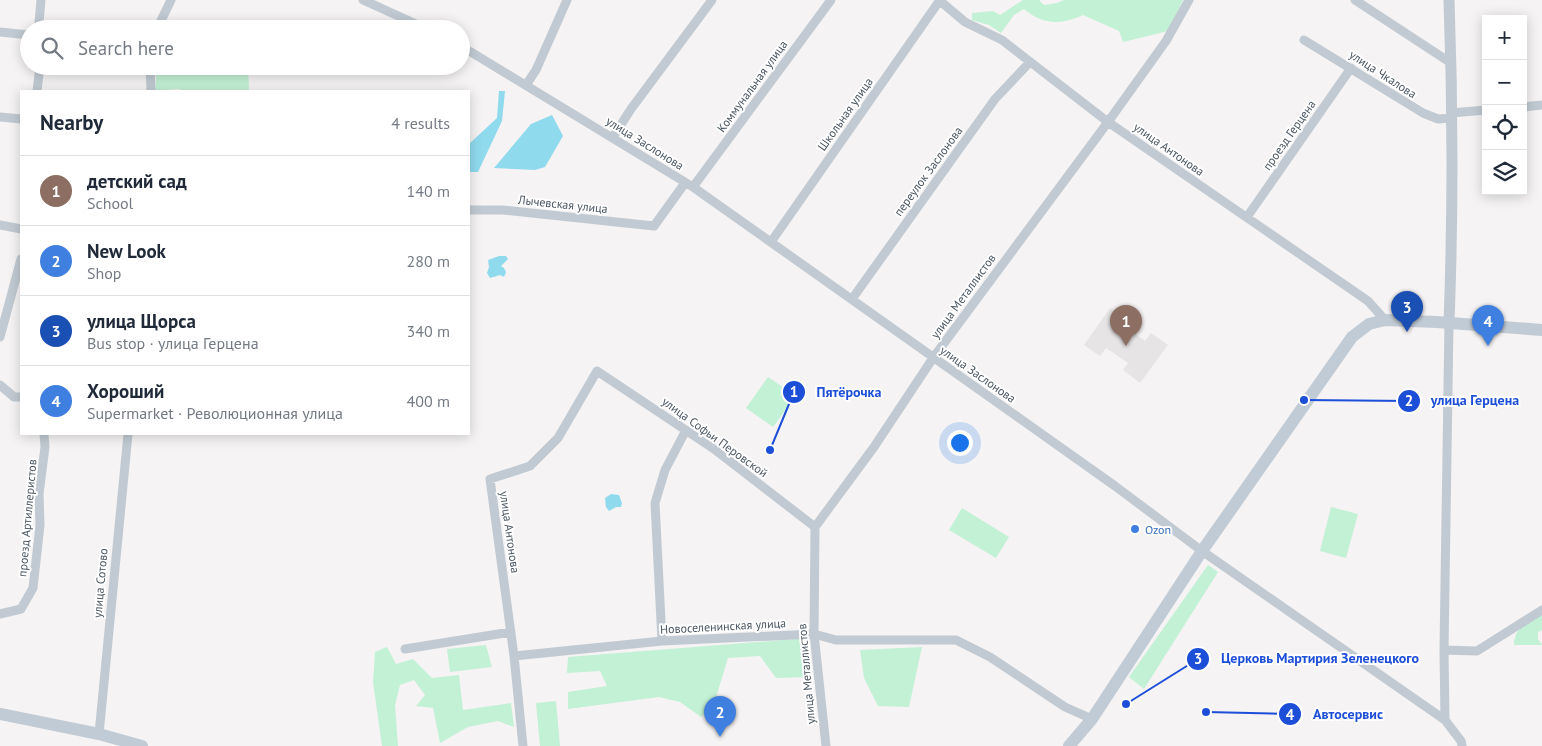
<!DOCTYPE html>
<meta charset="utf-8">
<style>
body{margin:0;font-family:"PT Sans",sans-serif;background:#f6f6f7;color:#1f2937}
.controls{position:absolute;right:15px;top:15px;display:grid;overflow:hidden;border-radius:0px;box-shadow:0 2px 12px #0003}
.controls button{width:45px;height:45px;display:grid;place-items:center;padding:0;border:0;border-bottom:1px solid #e0e1e3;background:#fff;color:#1f2937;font:25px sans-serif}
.you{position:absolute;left:959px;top:442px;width:18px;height:18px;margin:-12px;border:4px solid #fff;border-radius:50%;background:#1a73e8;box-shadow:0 0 0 8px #1a73e833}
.badge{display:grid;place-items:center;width:32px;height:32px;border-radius:50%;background:#1a73e8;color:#fff;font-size:16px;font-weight:700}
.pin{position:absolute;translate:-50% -41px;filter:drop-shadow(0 1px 2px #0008)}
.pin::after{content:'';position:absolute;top:26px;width:18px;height:15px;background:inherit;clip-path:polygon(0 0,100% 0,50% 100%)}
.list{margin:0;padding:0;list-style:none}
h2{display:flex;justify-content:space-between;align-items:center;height:65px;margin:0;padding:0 20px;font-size:21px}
h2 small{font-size:16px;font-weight:400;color:#747a83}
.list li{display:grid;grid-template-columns:32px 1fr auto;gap:15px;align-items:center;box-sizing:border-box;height:70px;padding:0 20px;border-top:1px solid #e0e1e3}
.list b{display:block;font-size:19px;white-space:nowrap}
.list p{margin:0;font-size:16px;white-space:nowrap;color:#747a83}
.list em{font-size:16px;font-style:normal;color:#747a83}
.icon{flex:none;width:28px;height:28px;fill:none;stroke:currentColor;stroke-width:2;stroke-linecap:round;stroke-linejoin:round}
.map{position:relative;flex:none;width:1542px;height:746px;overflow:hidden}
.search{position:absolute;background:#fff;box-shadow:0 2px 12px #0003;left:20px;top:20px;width:450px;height:55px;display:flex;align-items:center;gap:12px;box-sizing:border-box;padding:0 18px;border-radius:28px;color:#747a83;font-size:19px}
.panel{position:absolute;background:#fff;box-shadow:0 2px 12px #0003;left:20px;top:90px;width:450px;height:345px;border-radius:0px}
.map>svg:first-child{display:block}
</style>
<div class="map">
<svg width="1542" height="746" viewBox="0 0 1542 746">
<rect width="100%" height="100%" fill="#f5f3f3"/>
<path fill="#e6e4e5" d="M1110,308L1125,318L1121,324L1145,341L1151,333L1168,345L1140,383L1123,370L1128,363L1106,348L1100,356L1084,345Z"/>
<path fill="#c3f1d5" d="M1023,0H1039L1044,5L1057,3L1064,0H1183L1168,31L1123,42L1119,31L1083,15C1062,25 1042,25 1024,9L1014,15L1001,33L989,25L972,20V13L993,11L1000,15Z
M157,66H248L249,91H186L178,89L155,91Z
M768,377L796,396L773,427L746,408Z
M1331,507L1358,514L1346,558L1320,551Z
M962,508L1009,537L996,558L949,530Z
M1208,565L1218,572L1144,689L1129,677Z
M1542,615V630L1538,632V639L1542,645H1514C1514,629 1527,620 1542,615Z
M808,638L810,677L776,678L760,656L728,658L714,704L701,717L680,702L659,697L568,709V692L607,686L600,671L567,673L568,657Z
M486,645L492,667L450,672L447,649Z
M387,647L396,664L413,659L432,678L459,675L463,710L511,703L514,727L498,721L468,727L440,743L433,708L416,706L425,695L414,680L400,685L395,705L398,746H382L373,682L375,652Z
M922,647L909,707L878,706L864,678L860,650Z
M556,701L560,746H540L536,703Z"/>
<path fill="#90daee" d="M499,91H505L502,121L478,172H469V144L497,118Z
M552,115L563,136L545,167L535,170L494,168L531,124Z
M499,256H506L508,259L501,266L504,268L506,272L504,277L500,275L490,278L487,273L489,267L488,260Z
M611,494L619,495L622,503L621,507H616L609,511L606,507L605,498Z"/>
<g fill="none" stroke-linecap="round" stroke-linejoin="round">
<path stroke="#c1cad2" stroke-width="9" d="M363,0L427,29
M939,0L965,22L1002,40L1108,122L1368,301L1385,320
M1355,0L1451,63
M40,29L39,23L41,0
M157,29L171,0
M0,32L29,35
M1304,40L1423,113L1438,119L1451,118
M461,46L693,187L1115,486L1202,551L1445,720L1461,741L1462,746
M150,66L151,91
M526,85L536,70L567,0
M37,91L40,66
M1523,107L1542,105
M1451,113L1486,110
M0,117L21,119
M613,137L631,109L712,0
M693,187L831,0
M469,210H503L654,226L685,183
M1247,217L1351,68
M0,225L21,229
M771,242L940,0
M852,299L995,99L1030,62
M0,337L21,259
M0,385L14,397H21
M0,614L21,609L33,588L40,525L39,494L45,447L44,434
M662,641L655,503L665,470L686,430
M405,649L511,632
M1444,650L1477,651L1542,610
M514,656L662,641L814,634L836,640H956L990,657L1065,707L1092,719
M1445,720L1444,650L1449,323
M99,734L128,434
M523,746L514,656L490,479L530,466L558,438L597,371L714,449L815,527
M826,746L814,634L815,527L874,447L933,358L1108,122L1166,41L1189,0"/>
<path stroke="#c1cad2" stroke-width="11" d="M1449,0C1453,108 1453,215 1449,323"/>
<path stroke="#c1cbd6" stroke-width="12" d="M0,714L99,734L142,746
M1069,746L1092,719L1202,551L1352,337L1369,324L1385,320L1437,322L1542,330"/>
</g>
<circle fill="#3f7fe0" stroke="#fff" stroke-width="2" cx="1135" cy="529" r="5"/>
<g text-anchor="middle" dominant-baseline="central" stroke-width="4" stroke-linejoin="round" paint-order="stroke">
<g font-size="12" fill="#4a5661" stroke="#fff">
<text transform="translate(1383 74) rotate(33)">улица Чкалова</text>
<text transform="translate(752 86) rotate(-54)">Коммунальная улица</text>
<text transform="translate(845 114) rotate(-55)">Школьная улица</text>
<text transform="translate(1289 135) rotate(-55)">проезд Герцена</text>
<text transform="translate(645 143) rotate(32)">улица Заслонова</text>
<text transform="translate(1169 149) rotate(35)">улица Антонова</text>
<text transform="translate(928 171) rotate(-54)">переулок Заслонова</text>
<text transform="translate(563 204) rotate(6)">Лычевская улица</text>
<text transform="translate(963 296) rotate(-54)">улица Металлистов</text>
<text transform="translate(978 374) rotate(35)">улица Заслонова</text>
<text transform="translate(715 437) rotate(36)">улица Софьи Перовской</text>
<text transform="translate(27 518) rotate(-85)">проезд Артиллеристов</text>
<text transform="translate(510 532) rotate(82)">улица Антонова</text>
<text transform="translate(100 583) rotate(-85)">улица Сотово</text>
<text transform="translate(723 626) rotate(-3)">Новоселенинская улица</text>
<text transform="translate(806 674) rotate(-95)">улица Металлистов</text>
</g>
<g font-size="12" fill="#366cbe" stroke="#fff" text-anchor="start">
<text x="1145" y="529">Ozon</text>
</g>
</g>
<path fill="none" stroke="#1d4ed8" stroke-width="2" d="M770 450L794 392M1304 400L1409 401M1126 704L1198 659M1206 712L1290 714"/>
<g fill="#1d4ed8" stroke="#fff" stroke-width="2">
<circle cx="770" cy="450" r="5"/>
<circle cx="1304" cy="400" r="5"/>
<circle cx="1126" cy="704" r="5"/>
<circle cx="1206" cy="712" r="5"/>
<circle cx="794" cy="392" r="12"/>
<circle cx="1409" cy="401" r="12"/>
<circle cx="1198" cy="659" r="12"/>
<circle cx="1290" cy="714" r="12"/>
</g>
<g font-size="15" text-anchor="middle" font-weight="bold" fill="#fff">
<text x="794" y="397">1</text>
<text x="1409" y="406">2</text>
<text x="1198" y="664">3</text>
<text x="1290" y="720">4</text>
</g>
<g font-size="14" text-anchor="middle" font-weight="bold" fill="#1d4ed8" stroke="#fff" stroke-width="4" stroke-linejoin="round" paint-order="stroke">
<text x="849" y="397">Пятёрочка</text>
<text x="1475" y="405">улица Герцена</text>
<text x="1320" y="663">Церковь Мартирия Зеленецкого</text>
<text x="1348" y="719">Автосервис</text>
</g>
</svg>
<div class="controls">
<button>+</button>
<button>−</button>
<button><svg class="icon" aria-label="locate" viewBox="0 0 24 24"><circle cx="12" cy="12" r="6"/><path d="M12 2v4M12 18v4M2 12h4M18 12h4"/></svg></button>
<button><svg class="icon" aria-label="layers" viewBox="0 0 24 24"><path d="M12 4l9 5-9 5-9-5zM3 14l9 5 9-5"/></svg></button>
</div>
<div class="you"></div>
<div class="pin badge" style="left:1126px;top:346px;background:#8d6e63">1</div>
<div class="pin badge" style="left:720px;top:737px;background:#3f7fe0">2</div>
<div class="pin badge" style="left:1407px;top:332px;background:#1a4fb4">3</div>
<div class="pin badge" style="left:1488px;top:346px;background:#3f7fe0">4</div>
<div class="search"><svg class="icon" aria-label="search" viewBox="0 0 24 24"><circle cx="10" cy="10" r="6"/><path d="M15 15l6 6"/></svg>Search here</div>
<section class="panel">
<h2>Nearby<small>4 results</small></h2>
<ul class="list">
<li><span class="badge" style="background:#8d6e63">1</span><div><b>детский сад</b><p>School</p></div><em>140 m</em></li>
<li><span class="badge" style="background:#3f7fe0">2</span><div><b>New Look</b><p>Shop</p></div><em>280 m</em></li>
<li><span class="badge" style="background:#1a4fb4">3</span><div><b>улица Щорса</b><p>Bus stop · улица Герцена</p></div><em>340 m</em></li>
<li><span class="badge" style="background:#3f7fe0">4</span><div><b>Хороший</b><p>Supermarket · Революционная улица</p></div><em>400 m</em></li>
</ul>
</section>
</div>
